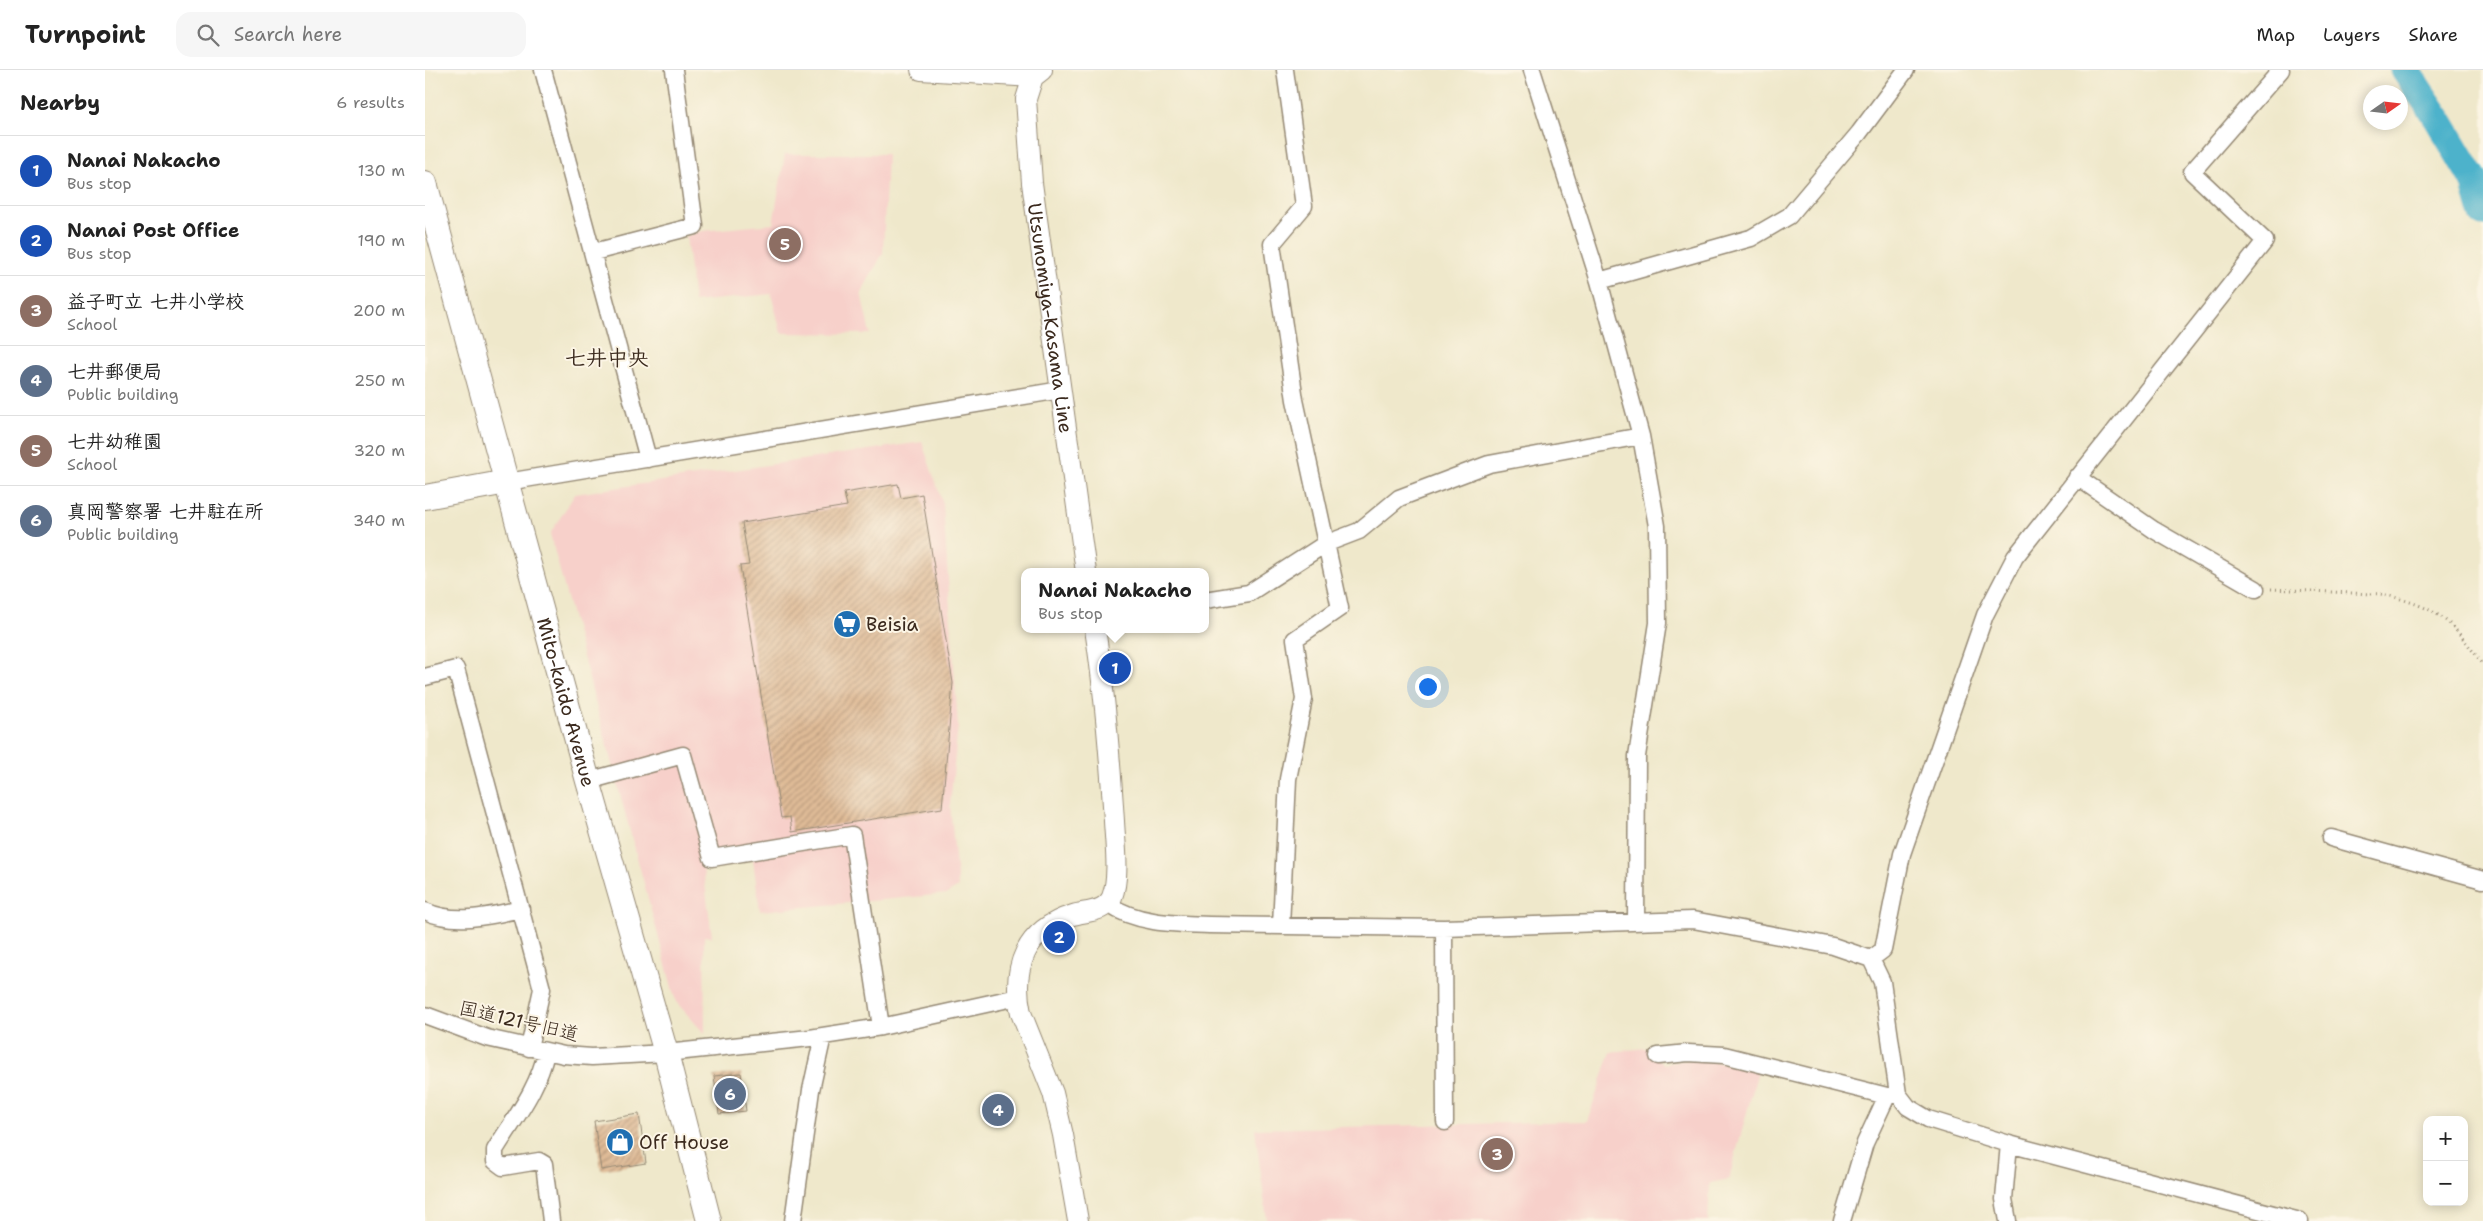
<!DOCTYPE html>
<meta charset="utf-8">
<style>
body{margin:0;font-family:"Shantell Sans","Klee One",sans-serif;background:#f6f6f6;color:#222}
.controls{position:absolute;right:15px;bottom:15px;display:grid;overflow:hidden;border-radius:10px;box-shadow:0 2px 12px #0003}
.controls button{width:45px;height:45px;display:grid;place-items:center;padding:0;border:0;border-bottom:1px solid #e0e0e0;background:#fff;color:#222;font:25px sans-serif}
.compass{position:absolute;left:1938px;top:15px;width:45px;height:45px;border-radius:50%;background:#fff;box-shadow:0 2px 12px #0003;rotate:76deg}
.you{position:absolute;left:1002px;top:616px;width:18px;height:18px;margin:-12px;border:4px solid #fff;border-radius:50%;background:#1a73e8;box-shadow:0 0 0 8px #1a73e833}
.badge{display:grid;place-items:center;width:32px;height:32px;border-radius:50%;background:#d93025;color:#fff;font-size:16px;font-weight:700}
.pin{position:absolute;translate:-50% -50%;border:2px solid #fff;box-shadow:0 1px 5px #0006}
.popup{position:absolute;left:596px;top:498px;width:188px;height:65px;box-sizing:border-box;display:grid;place-content:center;border-radius:10px;background:#fff;filter:drop-shadow(0 1px 4px #0005);font-size:16px;white-space:nowrap;color:#767676}
.popup b{font-size:19px;color:#222}
.popup::after{content:'';position:absolute;left:50%;top:100%;margin-left:-10px;border:10px solid transparent;border-top-color:#fff}
.list{margin:0;padding:0;list-style:none}
h2{display:flex;justify-content:space-between;align-items:center;height:65px;margin:0;padding:0 20px;font-size:21px}
h2 small{font-size:16px;font-weight:400;color:#767676}
.list li{display:grid;grid-template-columns:32px 1fr auto;gap:15px;align-items:center;box-sizing:border-box;height:70px;padding:0 20px;border-top:1px solid #e0e0e0}
.list b{display:block;font-size:19px;white-space:nowrap}
.list p{margin:0;font-size:16px;white-space:nowrap;color:#767676}
.list em{font-size:16px;font-style:normal;color:#767676}
.icon{flex:none;width:28px;height:28px;fill:none;stroke:currentColor;stroke-width:2;stroke-linecap:round;stroke-linejoin:round}
.map{position:relative;flex:none;width:2058px;height:1151px;overflow:hidden}
header{display:flex;align-items:center;gap:30px;box-sizing:border-box;height:70px;padding:0 25px;background:#fff;border-bottom:1px solid #e0e0e0}
header strong{font-size:24px}
nav{display:flex;gap:28px;margin-inline-start:auto;font-size:18px}
.search{width:350px;height:45px;background:#f6f6f6;display:flex;align-items:center;gap:12px;box-sizing:border-box;padding:0 18px;border-radius:15px;color:#767676;font-size:19px}
main{display:flex}
aside{flex:1;background:#fff}
.map>svg:first-child{display:block}
</style>
<header>
<strong>Turnpoint</strong>
<div class="search"><svg class="icon" aria-label="search" viewBox="0 0 24 24"><circle cx="10" cy="10" r="6"/><path d="M15 15l6 6"/></svg>Search here</div>
<nav><a>Map</a><a>Layers</a><a>Share</a></nav>
</header>
<main>
<aside>
<h2>Nearby<small>6 results</small></h2>
<ul class="list">
<li><span class="badge" style="background:#1a4fb4">1</span><div><b>Nanai Nakacho</b><p>Bus stop</p></div><em>130 m</em></li>
<li><span class="badge" style="background:#1a4fb4">2</span><div><b>Nanai Post Office</b><p>Bus stop</p></div><em>190 m</em></li>
<li><span class="badge" style="background:#8d6e63">3</span><div><b>益子町立 七井小学校</b><p>School</p></div><em>200 m</em></li>
<li><span class="badge" style="background:#5c6f8a">4</span><div><b>七井郵便局</b><p>Public building</p></div><em>250 m</em></li>
<li><span class="badge" style="background:#8d6e63">5</span><div><b>七井幼稚園</b><p>School</p></div><em>320 m</em></li>
<li><span class="badge" style="background:#5c6f8a">6</span><div><b>真岡警察署 七井駐在所</b><p>Public building</p></div><em>340 m</em></li>
</ul>
</aside>
<div class="map">
<svg width="2058" height="1151" viewBox="0 0 2058 1151">
<defs>
<pattern id="building-hatch" width="6" height="6" patternUnits="userSpaceOnUse" patternTransform="scale(1.25)"><rect width="6" height="6" fill="#dfbb97"/><path d="M-1 1l2-2M0 6l6-6M5 7l2-2" fill="none" stroke="#b6987b"/></pattern>
</defs>
<rect width="100%" height="100%" fill="#fcf5e5"/>
<filter id="ink" filterUnits="userSpaceOnUse"><feTurbulence type="fractalNoise" baseFrequency=".02" numOctaves="2"/><feDisplacementMap in="SourceGraphic" scale="10" xChannelSelector="R" yChannelSelector="G"/><feConvolveMatrix kernelMatrix="1 2 1 2 8 2 1 2 1" color-interpolation-filters="sRGB"/></filter>
<filter id="wash" filterUnits="userSpaceOnUse"><feTurbulence type="fractalNoise" baseFrequency=".0096" numOctaves="4" result="noise"/><feDisplacementMap in="SourceGraphic" scale="20" xChannelSelector="R" yChannelSelector="G"/><feGaussianBlur stdDeviation="1.12" result="paint"/><feColorMatrix in="noise" values="0 0 0 0 0 0 0 0 0 0 0 0 0 0 0 0 0 1.4 0 .05"/><feComposite in="paint" operator="in"/></filter>
<g filter="url(#wash)">
<rect width="100%" height="100%" fill="#efe8cb"/>
<path fill="#f7d0ca" d="M360,84H462L458,183L436,223L445,264L356,263L346,224L269,232L261,166L277,161L348,154Z
M497,372L518,434L533,656L525,735L533,817L522,824L335,841L326,775L276,783L287,867L279,866L280,964L251,932L125,464L150,424Z
M1221,978L1239,994L1266,989L1298,993L1333,1001L1304,1109L1285,1113L1283,1151H842L830,1059L1162,1051L1186,982Z"/>
<g fill="none" stroke-linecap="round" stroke-linejoin="round">
<path stroke="#4db2cb" stroke-width="29" d="M1980,0L2013,49L2049,110L2058,142"/>
</g>
<g id="blocks">
<path fill="url(#building-hatch)" d="M473,414L476,428L497,424L528,613L517,738L367,762L365,747L356,748L315,496L324,495L317,453L422,436L419,423Z
M316,1003L321,1041L294,1044L289,1006Z
M214,1044L221,1093L176,1100L169,1051Z"/>
</g>
</g>
<g filter="url(#ink)">
<use href="#blocks" fill-opacity="0" stroke="#958974" stroke-width="1"/>
<g fill="none" stroke-linecap="round" stroke-linejoin="round">
<g stroke="#958974" stroke-width="19">
<path id="minor" d="M118,0L223,389
M1107,0L1174,211L1216,366L1232,456L1233,553L1212,686L1211,852
M169,182L270,156L249,0
M1174,211L1326,168L1364,146L1434,63L1481,0
M1652,407L1729,460L1831,519
M82,412L636,320
M780,530L824,523L900,474L934,461L974,428L1064,394L1216,366
M0,607L31,599L117,919L104,978
M163,711L258,685L287,788L427,765L456,957
M1906,768L2058,810
M683,834C712,854 750,854 784,855L1019,858L1268,850L1408,876L1446,889L1457,912L1473,1024L1483,1037L1503,1049L1584,1074L1875,1151
M0,841C30,855 65,846 96,839
M856,856L863,709L879,629L870,569L915,538L870,330L847,174L879,136L860,0
M1019,858L1020,1052
M1446,889L1458,880L1477,784L1560,545L1590,487L1840,171L1767,102L1856,0
M0,945L62,968L139,985L167,987L241,983L385,968L456,957L593,927
M121,982C114,1018 89,1049 70,1080V1091L78,1097L114,1091L119,1094L126,1151
M1233,986L1263,983L1299,985L1462,1026L1473,1024
M368,1151L386,1020L398,966
M1417,1151L1440,1073L1462,1026
M1583,1151L1579,1129L1584,1074"/>
</g>
<g stroke="#958974" stroke-width="22">
<g id="major">
<path d="M496,0L608,7"/>
<path id="s1" d="M617,0L608,7L601,29L607,113L661,502"/>
<path d="M653,1151L638,1065L628,1023L596,943C586,897 601,859 648,845C662,841 681,842 687,827C695,807 690,772 689,751C685,687 680,623 670,559"/>
</g>
</g>
<g stroke="#958974" stroke-width="26">
<g id="highway">
<path id="s2" d="M0,113L163,711L241,983L284,1151"/>
<path d="M0,427L82,412"/>
</g>
</g>
<path stroke="#958974" stroke-width="3" stroke-dasharray="1 4" stroke-linecap="butt" d="M1846,519L1945,524C1957,523 1966,526 1979,530C2024,544 2030,559 2058,594"/>
<use href="#minor" stroke="#fff" stroke-width="16"/>
<use href="#major" stroke="#fff" stroke-width="20"/>
<use href="#highway" stroke="#fff" stroke-width="24"/>
</g>
</g>
<defs>
<g id="supermarket-disc" transform="scale(1.4375)"><circle r="9.5" fill="#1f6fb2" stroke="#fcf5e5"/><path d="M-6-5.5h2.5l.6 2H6L4.5 2H-2.5L-4.4-4H-6ZM-1.5 3.2a1.3 1.3 0 1 0 .1 0ZM3 3.2a1.3 1.3 0 1 0 .1 0Z" fill="#fff"/></g>
<g id="shop-disc" transform="scale(1.4375)"><circle r="9.5" fill="#1f6fb2" stroke="#fcf5e5"/><path d="M-5-2.5h2.3a2.7 3.5 0 0 1 5.4 0H5L5.5 6h-11ZM-1.5-2.5h3a1.5 2.3 0 0 0-3 0Z" fill="#fff"/></g>
</defs>
<g fill-rule="evenodd">
<use href="#supermarket-disc" x="422" y="554"/>
<use href="#shop-disc" x="195" y="1072"/>
</g>
<g text-anchor="middle" dominant-baseline="central" stroke-width="4" stroke-linejoin="round" paint-order="stroke">
<g font-size="19" fill="#3b2a1e" stroke="#fcf5e5">
<text stroke="none"><textPath href="#s1" startOffset="255">Utsunomiya-Kasama Line</textPath></text>
<text stroke="none"><textPath href="#s2" startOffset="538">Mito-kaido Avenue</textPath></text>
<text transform="translate(94 951) rotate(13)">国道121号旧道</text>
</g>
<g font-size="19" fill="#3b2a1e" stroke="#fcf5e5" text-anchor="start">
<text x="441" y="554">Beisia</text>
<text x="214" y="1072">Off House</text>
</g>
<g font-size="21" font-weight="bold" fill="#3b2a1e" stroke="#fcf5e5">
<text x="182" y="288">七井中央</text>
</g>
</g>
</svg>
<div class="controls">
<button>+</button>
<button>−</button>
</div>
<svg class="compass" viewBox="-18 -18 36 36"><path d="M0-13l5 13h-10z" fill="#e53935"/><path d="M0 13l5-13h-10z" fill="#767676"/></svg>
<div class="you"></div>
<div class="pin badge" style="left:690px;top:598px;background:#1a4fb4">1</div>
<div class="popup"><b>Nanai Nakacho</b>Bus stop</div>
<div class="pin badge" style="left:634px;top:867px;background:#1a4fb4">2</div>
<div class="pin badge" style="left:1072px;top:1084px;background:#8d6e63">3</div>
<div class="pin badge" style="left:573px;top:1040px;background:#5c6f8a">4</div>
<div class="pin badge" style="left:360px;top:174px;background:#8d6e63">5</div>
<div class="pin badge" style="left:305px;top:1024px;background:#5c6f8a">6</div>
</div>
</main>
